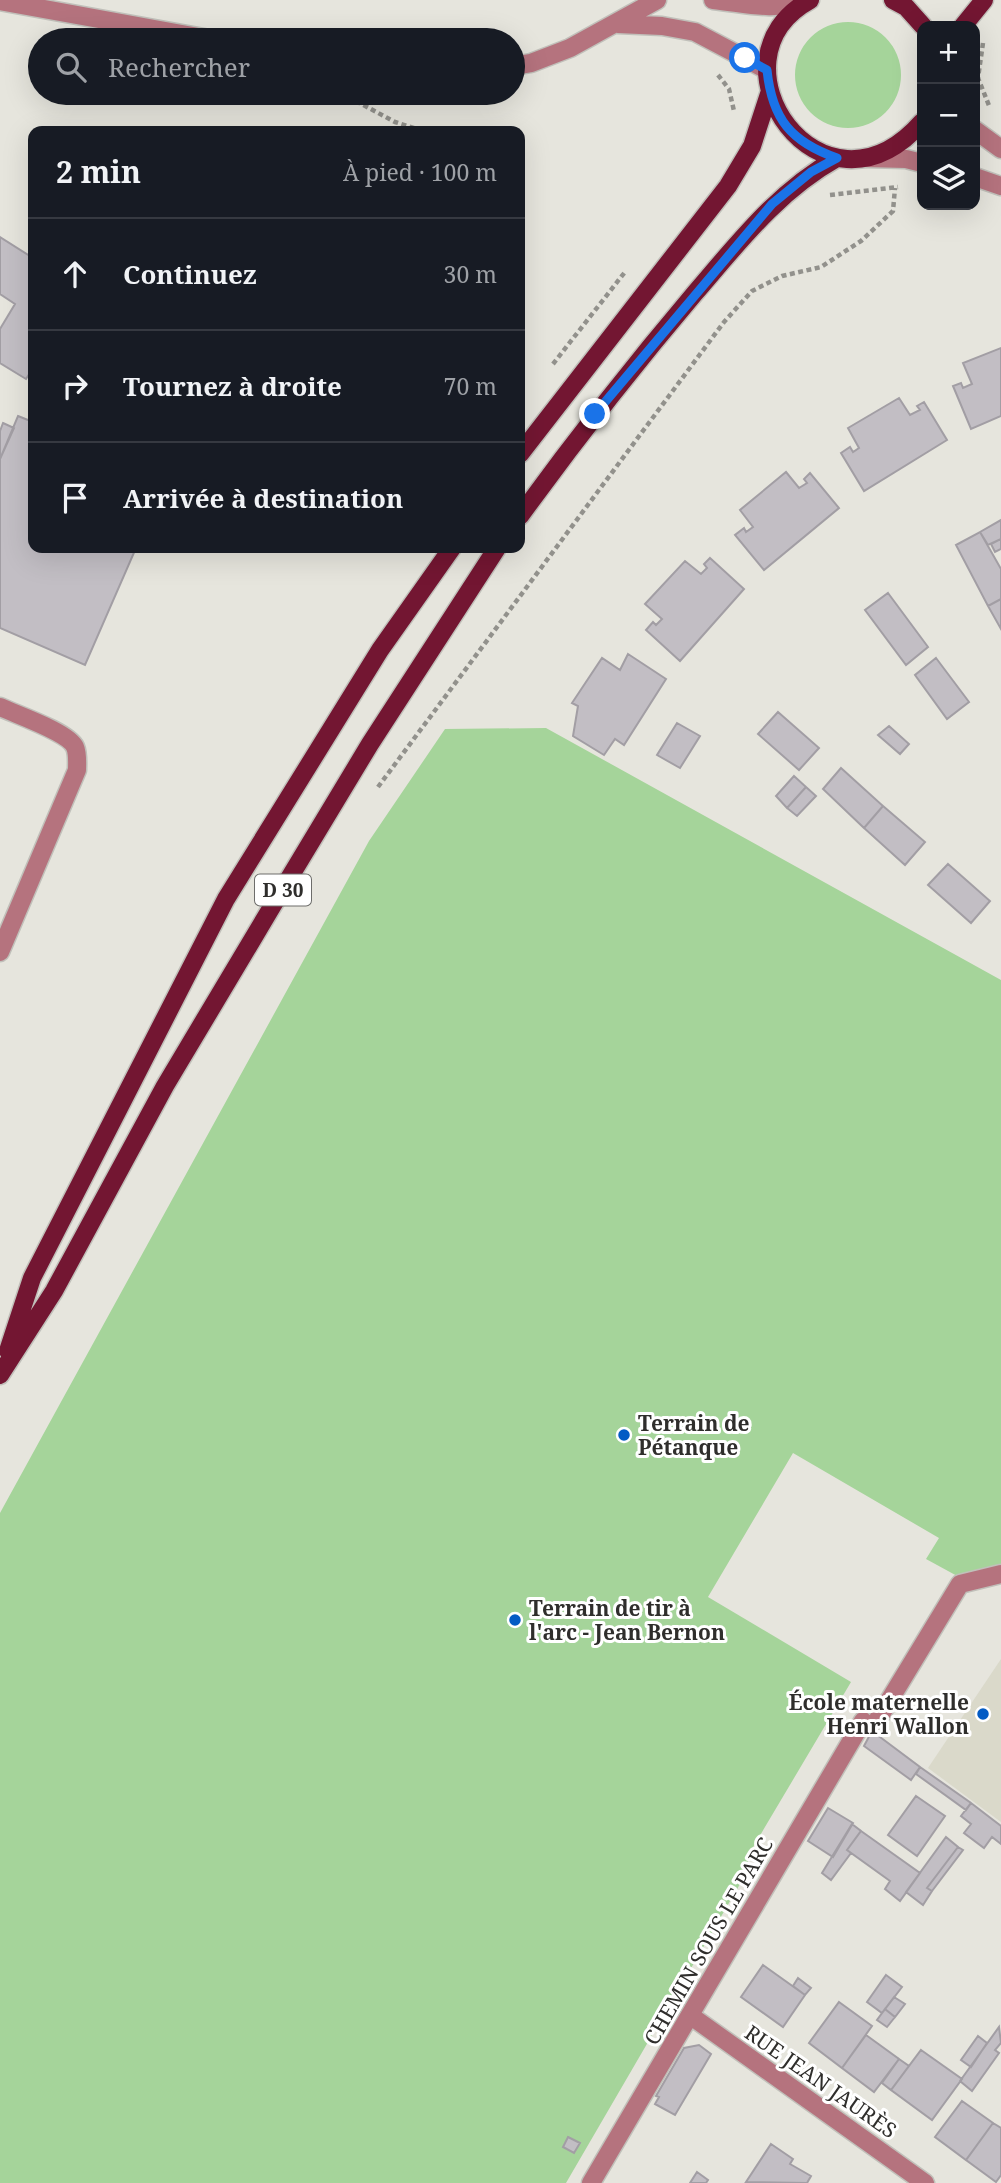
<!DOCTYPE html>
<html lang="fr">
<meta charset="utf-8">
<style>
body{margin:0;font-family:"Noto Serif",serif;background:#242831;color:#f1f3f6}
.controls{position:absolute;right:21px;top:21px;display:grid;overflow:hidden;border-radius:14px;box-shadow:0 7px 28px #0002}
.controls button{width:63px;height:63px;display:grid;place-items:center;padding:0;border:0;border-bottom:2px solid #363941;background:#171b24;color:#f1f3f6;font:35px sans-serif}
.stop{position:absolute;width:21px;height:21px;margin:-16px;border:5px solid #1a73e8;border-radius:50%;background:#fff}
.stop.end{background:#1a73e8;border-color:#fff;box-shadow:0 2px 7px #0008}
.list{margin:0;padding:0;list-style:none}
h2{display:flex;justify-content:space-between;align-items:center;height:91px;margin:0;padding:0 28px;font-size:30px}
h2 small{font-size:23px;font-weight:400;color:#9ea1a6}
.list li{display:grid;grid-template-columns:46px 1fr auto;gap:21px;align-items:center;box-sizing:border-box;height:112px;padding:0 28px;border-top:2px solid #363941}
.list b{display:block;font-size:26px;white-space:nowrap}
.list em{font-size:23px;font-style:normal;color:#9ea1a6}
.icon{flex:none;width:38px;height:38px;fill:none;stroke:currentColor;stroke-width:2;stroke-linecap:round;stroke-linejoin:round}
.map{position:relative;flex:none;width:1001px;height:2183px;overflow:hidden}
.search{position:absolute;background:#171b24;box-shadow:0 7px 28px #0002;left:28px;top:28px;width:497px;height:77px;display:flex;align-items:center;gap:18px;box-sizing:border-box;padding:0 24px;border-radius:38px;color:#9ea1a6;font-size:26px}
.panel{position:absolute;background:#171b24;box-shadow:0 7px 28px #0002;left:28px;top:126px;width:497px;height:427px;border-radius:14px}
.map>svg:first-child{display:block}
</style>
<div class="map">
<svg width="1001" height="2183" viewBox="0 0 1001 2183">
<rect width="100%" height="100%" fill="#e6e5dd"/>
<path fill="#dad9ca" d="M1001,1659V1822L928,1768Z"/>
<path fill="#a5d49a" d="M795 75a53 53 0 1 1 106 0a53 53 0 1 1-106 0Z
M546,728L1001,980V1564L959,1577L926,1559L939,1538L793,1453L708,1597L851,1682L749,1854L747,1872L566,2183H0V1513L369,841L445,729Z"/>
<path fill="#c2bec4" stroke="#a29ea4" stroke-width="2" d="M0,237L33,258V368L26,379L0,363V329L15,304L0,294Z
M1001,348V416L971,429L953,386L961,383L963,388L972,384L963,363Z
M899,398L910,415L920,410L917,406L924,402L947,440L864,491L841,453L850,447L853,452L859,448L848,428Z
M18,416L33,422V548H136L85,665L0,628V459Z
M3,423L14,428L0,459V431Z
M786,472L799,488L807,483L804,479L810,473L839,508L764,570L735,535L744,528L746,532L753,527L740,510Z
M1001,520V539L988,545L980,532Z
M980,532L1001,569V599L988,606L956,545Z
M1001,539V549L995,552L991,544Z
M710,558L744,589L680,661L646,630L653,622L656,625L662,619L645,604L685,561L701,574L707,568L704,564Z
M888,593L928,647L906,665L865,610Z
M1001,599V629L988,606Z
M628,654L666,679L624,745L615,739L604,755L573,736L578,706L572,703L602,658L620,670Z
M936,658L969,702L947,719L915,675Z
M778,712L819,748L799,770L758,734Z
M677,723L700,736L680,768L657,755Z
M889,726L909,744L900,754L878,735Z
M841,768L883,806L864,828L823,789Z
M794,776L806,787L787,808L776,796Z
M806,787L816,796L797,816L787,808Z
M883,806L925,842L905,865L864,828Z
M948,864L990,901L971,923L928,885Z
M872,1731L920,1767L911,1780L864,1746Z
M920,1767L971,1803L966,1810L916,1774Z
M916,1796L945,1816L917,1856L888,1835Z
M971,1803L1001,1826V1844L992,1837L984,1848L964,1833L971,1824L961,1816Z
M828,1808L853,1823L833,1857L808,1841Z
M852,1824L861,1831L847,1850L851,1853L831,1880L822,1873Z
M861,1831L920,1873L900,1901L885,1889L890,1881L847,1850Z
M946,1837L958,1847L927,1888L932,1891L923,1905L906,1892Z
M958,1847L963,1850L932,1891L927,1888Z
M763,1965L805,1995L783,2027L741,1997Z
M886,1975L902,1987L882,2013L867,2002Z
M798,1978L811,1988L805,1995L793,1986Z
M894,1997L905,2004L895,2017L885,2009Z
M839,2002L872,2026L842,2068L809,2043Z
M885,2009L895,2017L887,2027L877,2020Z
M999,2027L1001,2043L995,2050L999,2053L972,2091L960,2081Z
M866,2035L899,2059L874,2092L842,2068Z
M978,2036L987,2043L971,2067L961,2060Z
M699,2045L711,2054L675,2115L655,2104L659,2097L656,2096L684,2048Z
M921,2050L962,2079L932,2120L891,2090Z
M899,2059L909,2066L891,2090L882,2083Z
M962,2101L993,2123L966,2160L935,2137Z
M993,2123L1001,2128V2175L996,2182L966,2160Z
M568,2137L580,2143L574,2153L563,2147Z
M771,2144L793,2159L790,2164L811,2176L807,2183L746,2182Z
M697,2172L708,2180L706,2183H690Z"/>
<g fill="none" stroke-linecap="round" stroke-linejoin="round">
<g stroke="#c1c0ba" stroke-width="21">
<path id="minor" d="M713,0C750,4 769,11 807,1
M0,1L215,40
M618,24L662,26L695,32L767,70
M513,66L531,63L570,48L657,0
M975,130L1001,149
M865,158L906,159L922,163
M975,177L1001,186
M0,707C17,715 68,732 75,747C78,754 77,763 77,770L0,952
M878,1719L960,1584L1001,1574
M691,2016L925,2183
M591,2183L863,1721"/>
</g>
<g stroke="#c1c0ba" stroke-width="21">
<path id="major" d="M810,0C701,60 822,235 922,122
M893,0L906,7L923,26
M963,26L984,0
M520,454L728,186L752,146L769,94
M520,516C576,439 634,365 695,293C739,242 778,191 837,158
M8,1351L32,1278L226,899L380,650L452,548
M0,1375L54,1291L165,1086L270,910L370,744L497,548"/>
</g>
<path stroke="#92918c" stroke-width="4.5" stroke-dasharray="5 3.5" stroke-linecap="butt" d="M983,43L978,78L990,108
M718,75L729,89L734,111
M341,93L395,122L423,131
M830,195L898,187
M553,364L625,272
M378,787L724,322L752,291L782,276L821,267L861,241L893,211L895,188"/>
<use href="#minor" stroke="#b5737e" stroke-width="18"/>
<use href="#major" stroke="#731632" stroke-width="18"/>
</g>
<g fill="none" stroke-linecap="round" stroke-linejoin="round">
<path stroke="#1a73e8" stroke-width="9" d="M595,414L772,204L811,172L837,158C791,142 772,119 767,70L745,58"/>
</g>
<g fill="#035bc4" stroke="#fff" stroke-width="2.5">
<circle cx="624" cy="1435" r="7"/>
<circle cx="515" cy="1620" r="7"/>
<circle cx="983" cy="1714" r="7"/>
</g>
<g text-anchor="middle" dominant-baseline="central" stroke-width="6" stroke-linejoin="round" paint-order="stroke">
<rect fill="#fff" stroke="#6d6d6b" stroke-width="2" x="255" y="874.5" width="56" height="31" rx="5"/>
<g font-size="19" font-weight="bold" fill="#2f2e2c">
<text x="283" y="890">D 30</text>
</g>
<g font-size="21" font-weight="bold" fill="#2f2e2c" stroke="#fff" text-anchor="start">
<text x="638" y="1423">Terrain de<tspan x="638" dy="24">Pétanque</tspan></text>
<text x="529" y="1608">Terrain de tir à<tspan x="529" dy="24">l'arc - Jean Bernon</tspan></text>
<text x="969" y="1702" text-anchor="end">École maternelle<tspan x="969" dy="24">Henri Wallon</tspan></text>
</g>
<g font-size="21" fill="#2f2e2c" stroke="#fff">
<text transform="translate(708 1941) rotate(-60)">CHEMIN SOUS LE PARC</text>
<text transform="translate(821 2081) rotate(35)">RUE JEAN JAURÈS</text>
</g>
</g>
</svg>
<div class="controls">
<button>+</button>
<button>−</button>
<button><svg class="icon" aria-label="layers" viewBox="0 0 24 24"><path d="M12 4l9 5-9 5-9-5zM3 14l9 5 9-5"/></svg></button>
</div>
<div class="stop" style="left:745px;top:58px"></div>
<div class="stop end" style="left:595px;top:414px"></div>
<div class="search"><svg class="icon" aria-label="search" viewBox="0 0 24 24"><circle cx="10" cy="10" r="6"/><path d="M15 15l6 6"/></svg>Rechercher</div>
<section class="panel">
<h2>2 min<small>À pied · 100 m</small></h2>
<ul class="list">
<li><svg class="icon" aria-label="ahead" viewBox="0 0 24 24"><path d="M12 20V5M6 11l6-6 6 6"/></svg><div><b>Continuez</b></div><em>30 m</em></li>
<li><svg class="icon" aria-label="right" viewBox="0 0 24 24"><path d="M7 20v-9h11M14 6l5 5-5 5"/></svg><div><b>Tournez à droite</b></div><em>70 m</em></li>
<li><svg class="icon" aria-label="arrive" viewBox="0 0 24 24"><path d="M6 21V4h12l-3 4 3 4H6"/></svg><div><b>Arrivée à destination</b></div></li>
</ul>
</section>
</div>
